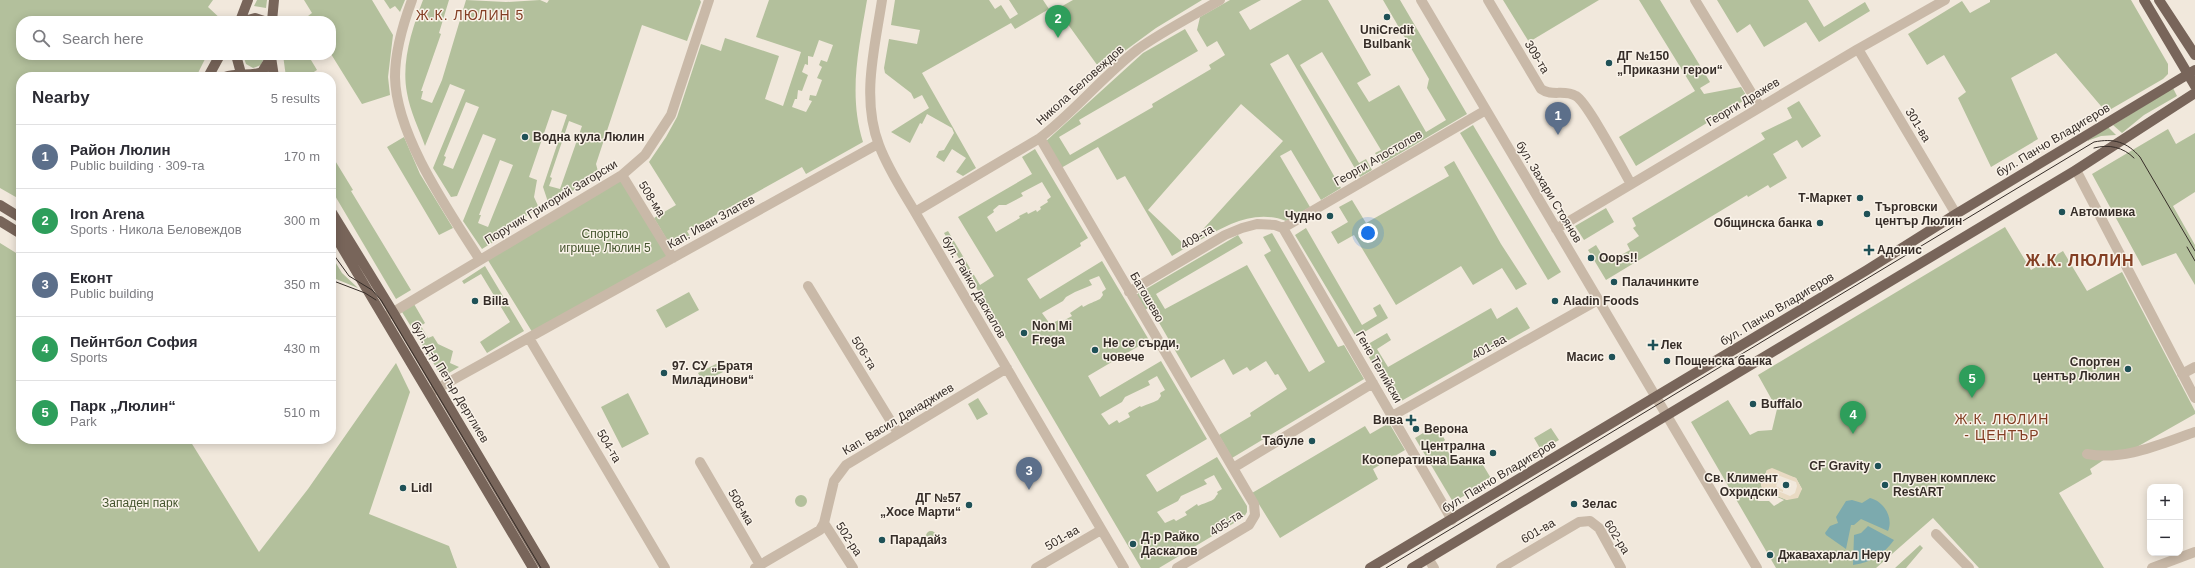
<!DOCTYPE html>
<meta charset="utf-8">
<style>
body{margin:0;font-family:Helvetica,sans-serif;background:#f2f2f3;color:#2b2b33}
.controls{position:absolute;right:12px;bottom:12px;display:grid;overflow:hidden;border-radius:8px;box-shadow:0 2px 10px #0003}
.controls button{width:36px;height:36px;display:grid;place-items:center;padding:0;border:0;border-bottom:1px solid #e1e1e2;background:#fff;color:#2b2b33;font:20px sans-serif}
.you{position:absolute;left:1368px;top:233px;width:14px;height:14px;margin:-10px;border:3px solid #fff;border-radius:50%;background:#1a73e8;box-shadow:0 0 0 6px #1a73e833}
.badge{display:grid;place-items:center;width:26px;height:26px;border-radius:50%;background:#1f5157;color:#fff;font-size:13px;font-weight:700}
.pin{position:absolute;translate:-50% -33px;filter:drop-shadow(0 1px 2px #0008)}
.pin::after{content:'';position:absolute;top:21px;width:14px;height:12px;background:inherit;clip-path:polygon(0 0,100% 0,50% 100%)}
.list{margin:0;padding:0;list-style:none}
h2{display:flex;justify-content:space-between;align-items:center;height:52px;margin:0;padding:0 16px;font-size:17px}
h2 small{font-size:13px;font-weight:400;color:#7c7c81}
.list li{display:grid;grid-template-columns:26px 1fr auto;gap:12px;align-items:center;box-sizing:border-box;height:64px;padding:0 16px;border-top:1px solid #e1e1e2}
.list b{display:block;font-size:15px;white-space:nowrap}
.list p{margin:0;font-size:13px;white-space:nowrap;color:#7c7c81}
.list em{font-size:13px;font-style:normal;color:#7c7c81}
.icon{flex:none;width:22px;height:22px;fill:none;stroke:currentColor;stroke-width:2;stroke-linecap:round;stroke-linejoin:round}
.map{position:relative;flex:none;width:2195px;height:568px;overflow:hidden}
.search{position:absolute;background:#fff;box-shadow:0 2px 10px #0003;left:16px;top:16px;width:320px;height:44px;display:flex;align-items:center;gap:10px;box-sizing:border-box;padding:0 14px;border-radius:16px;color:#7c7c81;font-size:15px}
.panel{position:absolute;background:#fff;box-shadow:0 2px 10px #0003;left:16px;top:72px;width:320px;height:372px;border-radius:16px}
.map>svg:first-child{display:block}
</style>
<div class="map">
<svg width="2195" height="568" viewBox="0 0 2195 568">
<rect width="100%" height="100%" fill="#f1e8dc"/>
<path fill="#b3c09c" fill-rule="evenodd" d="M0,0H213L208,7L223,21H21V55H207L196,77H21V200L0,188Z
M257,0H267L266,8L254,6Z
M304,0H372L393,35L388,77L390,95L362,104L331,54V21H311L308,16L312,13Z
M384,0H405L400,12L395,6L390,9Z
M423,0H449L439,33L441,34L421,91H423L421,99L432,103L442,80L466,0L506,2L540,0L547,3L549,0H700L701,2L687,41L642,25L596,164L599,175L549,205L543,187L567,115L552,110L529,177L537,180L534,197L539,208L504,229L506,234L482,249L463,221L496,139L483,134L457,196L451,197L433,168L465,90L450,84L425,146C419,129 410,111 407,93C401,62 412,29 423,0ZM466,102L479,107L453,169L443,165L446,157L444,156ZM569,121L582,126L560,189L549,186L552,178L550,177ZM500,160L513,165L488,227L478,223L481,215H479Z
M769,0H867C859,48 848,94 863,142L806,174L802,167L687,231L691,238L672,248L654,218L676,205L649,162L666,137L677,117L701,44L721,51L725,38L779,56L765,99L783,106L801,52L756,37ZM819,40L833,45L827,62L821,60L819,65L822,67L817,78L822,80L816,96L810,95L809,100L812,101L806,112L792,107L795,99H797L798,90L802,91L808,75L802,72L805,64L808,65V56L813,57Z
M895,0H989L995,9L1001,5L1010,19L1018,14L1009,0H1043L1049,9L1015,29L1011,23L922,73L976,168L963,176L956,172L966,158L952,149L944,162L936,157L939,151L944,150L954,133L952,128L927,114L922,124L920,123L910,143L891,132L929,108L922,95L914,99L911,93L885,73L884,68L889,39L917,44L920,30L891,25Z
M1073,0H1202L1156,28L1100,69L1057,9Z
M1230,0H1261L1239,12L1250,30L1302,0H1328L1371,75L1357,83L1369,102L1399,85L1426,132L1446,120L1427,88L1429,79L1383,0H1400L1467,114L1382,164L1375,153L1381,150L1322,52L1300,65L1359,163L1366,159L1372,170L1360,177L1288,54L1270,64L1341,188L1321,200L1291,150L1280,156L1310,207L1286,221C1255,209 1227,225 1200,240L1196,237L1283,141L1241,104L1148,210L1187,247L1172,256L1125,176L1117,180L1098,147L1061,168L1045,142L1143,53L1185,29L1198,51L1079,120L1081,124L1059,137L1070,155L1153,107L1152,104L1211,69L1209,65L1225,55L1217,41L1207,47L1197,30L1200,17Z
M1503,0H1599L1529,42Z
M1639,0H1660L1710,82L1700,88L1704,94L1741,87L1748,98L1636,166L1619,137L1695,91Z
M1717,0H1808L1824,27L1865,2L1870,11L1819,42L1806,22L1764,47L1750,24L1737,33Z
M1990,0H2131L2168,64V74L2163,79L2106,112L2056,53L2011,78L2038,139L1991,167L1958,98L1966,92L1944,55L1927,65L1908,34L1962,1L1970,13L1990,2Z
M243,55H265L261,65L253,68L246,64Z
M283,55H308L317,70L306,77H286Z
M2173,88L2177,96L2144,115L2122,133L2113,125Z
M1799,101L1821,136L1802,148L1797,140L1773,154L1787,178L1770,188L1768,185L1748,197L1747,195L1606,280L1588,250L1596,245L1607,263L1630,250L1627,244L1639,236L1633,228L1636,226L1632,218L1765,139L1761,133L1792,118L1787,108Z
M1473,125L1561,272L1548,280L1460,133Z
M2108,127L2116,135L2101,136L2087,141Z
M2168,129L2176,144L2195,133V192L2173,206L2195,245V285L2176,253L2142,266L2092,174Z
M404,137L420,174L453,228L439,235L387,147Z
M1035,149L1088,238L1080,243L1081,246L1027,279L1040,299L1102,261L1149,340L1088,376L1100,397L1161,361L1207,439L1146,475L1157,492L1217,457L1247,506V512L1244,517L1159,568H1141L944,233L948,231L980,285L994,276L958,217L1032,174L1022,157ZM1042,182L1051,197L1047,200L1048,202L1040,207L1041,209L1037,212L1036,210L1028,214L1027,212L1019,216L1020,218L996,232L987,217L994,212L993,210L999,205H1006L1023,196L1021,193ZM1099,276L1106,289L1102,292L1103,295L1100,299C1094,302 1090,303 1083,307L1082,305L1070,313L1072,316L1061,322L1059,320L1050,324L1042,313L1063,301L1066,297L1075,292L1092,285L1089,280ZM1157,376L1165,390L1160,393L1161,396L1158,400C1152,403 1148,404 1141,407L1140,406L1128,413L1130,417L1119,423L1117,420L1109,425L1101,414L1122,402L1125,397L1150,385L1148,381ZM1214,475L1222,489L1217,492L1218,494C1216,495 1216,497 1214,499C1212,501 1202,504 1198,506L1197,504L1185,512L1187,515L1176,521L1174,519L1165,523L1157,512L1178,501L1181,496L1207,484L1204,480Z
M331,154L353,190L351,191L411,290L396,299L331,189Z
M1454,161L1501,244L1527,284L1516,290L1502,268L1473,285L1461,266L1396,305L1354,235L1338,244L1331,232L1348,222L1339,207L1352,200L1366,223L1449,176L1444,167Z
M622,175L673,258L534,335L486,257Z
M1606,208L1614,222L1584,240L1575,226Z
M2005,227L2031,270L2063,251L2087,291L2122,272L2195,411V414L2135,448L2111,455L2090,469L2092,474L2059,493L2104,568H1979L1933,518L1876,568H1776L1691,422L1728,400L1750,435L1758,431L1772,430L1777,409L1758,375ZM1767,470L1796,478L1802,489L1787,500L1763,490L1761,485ZM1762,490L1784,500L1774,506L1769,501H1758Z
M1306,228L1362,325L1377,316L1373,308L1380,304L1388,318L1356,337L1295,235Z
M1272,233L1338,347L1344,345L1364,379L1232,458L1219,435L1251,416L1250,413L1287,389L1278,374L1275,375L1266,361L1250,371L1247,367L1233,375L1224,359L1191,378L1150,307L1143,311L1134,296L1238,235L1243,243L1156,294L1165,309L1247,265L1309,372L1325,362L1264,255L1271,251L1263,237Z
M0,243L21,256V439H189L259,552L308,489L396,363L410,392L369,514L449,546L457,568H0Z
M331,255L342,273L358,288L331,277Z
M485,266L524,331L487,353L480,342L510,322L481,274L464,284L462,281Z
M689,292L699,310L666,328L656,310Z
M414,304L425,323L421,326L428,338L433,336L438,344L453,351L450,363L459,367L442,377L402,312Z
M1517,307L1530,328L1396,404L1363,347L1387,333L1391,340L1377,349L1388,367L1491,308L1497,319Z
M718,363L723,372L703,382L698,373Z
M628,393L649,434L622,448L601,407Z
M978,398L988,414L977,420L968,404Z
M1389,423L1405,450L1373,469L1378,479L1280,538L1252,493L1365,426L1370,434Z
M1436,425L1445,440L1442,443L1451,456L1474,464L1480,460L1492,480L1453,502L1415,438Z
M1551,428L1559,440L1541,450L1534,438Z
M795 501a6 6 0 1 1 12 0a6 6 0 1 1-12 0Z
M926 536a5 5 0 1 1 10 0a5 5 0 1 1-10 0Z
M1920,545L1923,548L1906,568H1895Z"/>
<path fill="#e9dac3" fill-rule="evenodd" d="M1772,468L1796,478L1802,489L1798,498L1787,500L1763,490L1761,485L1767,470ZM1777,475L1796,482L1797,486L1795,493L1790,496L1766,486L1783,492V490L1776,486L1779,479L1775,478Z"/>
<path fill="#7caaae" d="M1870,498C1883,501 1894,517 1888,531L1861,519L1854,525H1851L1846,549L1826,535L1825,533L1830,526L1838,523L1836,517L1846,501L1852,500L1862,503Z
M1868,526L1894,540C1883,555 1872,562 1853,565L1854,535L1861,533Z"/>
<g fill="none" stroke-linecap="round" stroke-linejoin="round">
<path stroke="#c9b9a8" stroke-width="10" d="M412,0C403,24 395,51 395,77C396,136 449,211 480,260
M882,0C875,47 861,98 879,145C888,169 902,190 915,212L1124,568
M1421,0L1757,568
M1488,0L1541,89C1552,97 1564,89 1576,96C1587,102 1622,168 1631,184
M1695,0L1760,107
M1858,49L1956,214
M1040,138L1254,504L1255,515L1249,525L1177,568
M2076,170L2195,398
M622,175L673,258
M915,212L1040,138C1075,111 1103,76 1138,49C1163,31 1193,16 1220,0
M1283,228L1452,520
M1283,228L1486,110
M1556,229L1858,49L1945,0
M808,286L898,433
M1129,292L1225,235L1242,228L1257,224L1275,225L1283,228
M385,317L622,175L645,155L671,115L709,0
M529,338L665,568
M2182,374L2195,367
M431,392L878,144
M1392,416L1598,300
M2087,454C2125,461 2160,444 2195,432
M700,462L760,565
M1233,468L1373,383
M824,523L853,568
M1936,534L1969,568
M1428,558L1434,568
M755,568L820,530L824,523L834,481L846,465L1007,368
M1036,568L1101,530
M1501,568L1579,522L1590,521L1599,528L1621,568
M2152,568L2195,552"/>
<path stroke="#78655a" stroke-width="10" d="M2144,0L2195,86
M2159,0L2195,55
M240,21L248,0
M244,21L255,18L264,21
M272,21L274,0
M236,55L242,77
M271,57L274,77
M208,77L220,55
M225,77C238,72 250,77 262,72L271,57
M0,205L21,218
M331,211L393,312L545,568
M0,221L21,234
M331,229L533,568
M1370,568L1867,270L1956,214L2195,70
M1412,568L2076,170L2195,93"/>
<path stroke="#362d28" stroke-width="1" d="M2094,148C2109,144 2123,147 2134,158
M2187,247L2195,261
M331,251L349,276L372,290L381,300L541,568
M331,280L365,293L376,300
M1386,568L2094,142C2114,138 2127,142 2140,157L2195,251"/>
</g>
<g fill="#1f5157" stroke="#f9f2e8" stroke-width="1.5">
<circle cx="1387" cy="17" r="4"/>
<circle cx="1609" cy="63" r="4"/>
<circle cx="525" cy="137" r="4"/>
<circle cx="1860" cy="198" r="4"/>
<circle cx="2062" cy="212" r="4"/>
<circle cx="1867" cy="214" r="4"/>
<circle cx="1330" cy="216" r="4"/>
<circle cx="1820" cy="223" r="4"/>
<path d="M1867 244h4v4h4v4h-4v4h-4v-4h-4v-4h4z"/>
<circle cx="1591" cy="258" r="4"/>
<circle cx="1614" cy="282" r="4"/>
<circle cx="475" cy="301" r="4"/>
<circle cx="1555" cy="301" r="4"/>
<circle cx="1024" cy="333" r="4"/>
<path d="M1651 339h4v4h4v4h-4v4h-4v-4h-4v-4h4z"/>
<circle cx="1095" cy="350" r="4"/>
<circle cx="1612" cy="357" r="4"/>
<circle cx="1667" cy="361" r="4"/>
<circle cx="2128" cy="369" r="4"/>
<circle cx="664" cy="373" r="4"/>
<circle cx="1753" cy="404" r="4"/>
<path d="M1409 414h4v4h4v4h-4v4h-4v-4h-4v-4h4z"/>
<circle cx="1416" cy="429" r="4"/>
<circle cx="1312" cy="441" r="4"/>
<circle cx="1493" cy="453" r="4"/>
<circle cx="1878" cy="466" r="4"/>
<circle cx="1786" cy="485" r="4"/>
<circle cx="1885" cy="485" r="4"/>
<circle cx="403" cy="488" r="4"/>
<circle cx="1574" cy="504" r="4"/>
<circle cx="969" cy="505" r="4"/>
<circle cx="882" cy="540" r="4"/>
<circle cx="1133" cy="544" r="4"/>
<circle cx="1770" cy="555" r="4"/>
</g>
<g text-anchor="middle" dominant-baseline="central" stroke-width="3" stroke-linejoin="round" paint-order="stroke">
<g font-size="12" font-weight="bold" fill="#362d28" stroke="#f9f2e8" text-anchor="start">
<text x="1387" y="30" text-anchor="middle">UniCredit<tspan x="1387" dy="14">Bulbank</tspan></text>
<text x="1617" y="56">ДГ №150<tspan x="1617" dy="14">„Приказни герои“</tspan></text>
<text x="533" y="137">Водна кула Люлин</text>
<text x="1852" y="198" text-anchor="end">Т-Маркет</text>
<text x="1875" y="207">Търговски<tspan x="1875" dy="14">център Люлин</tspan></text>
<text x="2070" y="212">Автомивка</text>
<text x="1322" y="216" text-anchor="end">Чудно</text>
<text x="1812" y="223" text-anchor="end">Общинска банка</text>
<text x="1877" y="250">Адонис</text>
<text x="1599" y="258">Oops!!</text>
<text x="1622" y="282">Палачинките</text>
<text x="483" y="301">Billa</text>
<text x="1563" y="301">Aladin Foods</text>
<text x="1032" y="326">Non Mi<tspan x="1032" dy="14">Frega</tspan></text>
<text x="1103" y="343">Не се сърди,<tspan x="1103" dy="14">човече</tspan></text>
<text x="1661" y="345">Лек</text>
<text x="1604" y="357" text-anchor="end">Масис</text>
<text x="1675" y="361">Пощенска банка</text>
<text x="2120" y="362" text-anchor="end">Спортен<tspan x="2120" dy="14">център Люлин</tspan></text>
<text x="672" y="366">97. СУ „Братя<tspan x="672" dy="14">Миладинови“</tspan></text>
<text x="1761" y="404">Buffalo</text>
<text x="1403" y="420" text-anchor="end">Вива</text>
<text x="1424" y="429">Верона</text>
<text x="1304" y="441" text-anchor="end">Табуле</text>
<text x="1485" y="446" text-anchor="end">Централна<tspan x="1485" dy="14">Кооперативна Банка</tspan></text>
<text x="1870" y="466" text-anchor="end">CF Gravity</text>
<text x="1778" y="478" text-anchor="end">Св. Климент<tspan x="1778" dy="14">Охридски</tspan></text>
<text x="1893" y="478">Плувен комплекс<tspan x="1893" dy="14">RestART</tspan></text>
<text x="411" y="488">Lidl</text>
<text x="961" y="498" text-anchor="end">ДГ №57<tspan x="961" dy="14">„Хосе Марти“</tspan></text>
<text x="1582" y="504">Зелас</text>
<text x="1141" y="537">Д-р Райко<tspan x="1141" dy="14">Даскалов</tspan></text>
<text x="890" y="540">Парадайз</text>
<text x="1778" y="555">Джавахарлал Неру</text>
</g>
<g font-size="12" fill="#362d28" stroke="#f9f2e8">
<text transform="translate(1537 57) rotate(59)">309-та</text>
<text transform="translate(1080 85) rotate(-42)">Никола Беловеждов</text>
<text transform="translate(1743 102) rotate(-31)">Георги Дражев</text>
<text transform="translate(1918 125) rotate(59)">301-ва</text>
<text transform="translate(2053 140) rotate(-31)">бул. Панчо Владигеров</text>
<text transform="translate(1378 158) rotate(-30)">Георги Апостолов</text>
<text transform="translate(1549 192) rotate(59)">бул. Захари Стоянов</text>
<text transform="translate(652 199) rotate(58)">508-ма</text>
<text transform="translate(551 202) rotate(-31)">Поручик Григорий Загорски</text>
<text transform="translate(711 222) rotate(-29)">Кап. Иван Златев</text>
<text transform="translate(1197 237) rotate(-30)">409-та</text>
<text transform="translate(974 287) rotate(60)">бул. Райко Даскалов</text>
<text transform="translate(1147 297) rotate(60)">Батошево</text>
<text transform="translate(1777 309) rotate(-31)">бул. Панчо Владигеров</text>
<text transform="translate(1489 347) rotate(-29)">401-ва</text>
<text transform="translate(864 353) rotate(58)">506-та</text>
<text transform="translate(1379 367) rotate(60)">Гене Телийски</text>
<text transform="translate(450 382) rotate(59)">бул. Д-р Петър Дертлиев</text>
<text transform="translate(898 419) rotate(-31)">Кап. Васил Данаджиев</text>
<text transform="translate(609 446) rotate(60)">504-та</text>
<text transform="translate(1499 476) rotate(-31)">бул. Панчо Владигеров</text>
<text transform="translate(741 507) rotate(60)">508-ма</text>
<text transform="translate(1226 523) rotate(-33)">405-та</text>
<text transform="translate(1538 531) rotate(-30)">601-ва</text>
<text transform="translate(1617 537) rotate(58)">602-ра</text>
<text transform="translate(1062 538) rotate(-30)">501-ва</text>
<text transform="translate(849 539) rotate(57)">502-ра</text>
</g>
<g font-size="12" fill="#44542d" stroke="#f9f2e8">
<text x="605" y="234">Спортно<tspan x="605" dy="14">игрище Люлин 5</tspan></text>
<text x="140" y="503">Западен парк</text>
</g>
<g font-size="14" letter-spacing="1" fill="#833e23" stroke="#f9f2e8">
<text x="470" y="15">Ж.К. ЛЮЛИН 5</text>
<text x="2002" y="419">Ж.К. ЛЮЛИН<tspan x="2002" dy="16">- ЦЕНТЪР</tspan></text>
</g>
<g font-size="16" font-weight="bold" letter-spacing="1" fill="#833e23" stroke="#f9f2e8">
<text x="2080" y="260">Ж.К. ЛЮЛИН</text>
</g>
</g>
</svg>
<div class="controls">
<button>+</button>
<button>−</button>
</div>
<div class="you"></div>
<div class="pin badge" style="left:1558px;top:135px;background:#5c6f8a">1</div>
<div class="pin badge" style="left:1058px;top:38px;background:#2e9e5b">2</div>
<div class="pin badge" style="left:1029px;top:490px;background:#5c6f8a">3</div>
<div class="pin badge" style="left:1853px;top:434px;background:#2e9e5b">4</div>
<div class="pin badge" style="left:1972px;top:398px;background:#2e9e5b">5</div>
<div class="search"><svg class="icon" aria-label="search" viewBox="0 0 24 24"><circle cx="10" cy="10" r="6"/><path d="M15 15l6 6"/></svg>Search here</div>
<section class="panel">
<h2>Nearby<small>5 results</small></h2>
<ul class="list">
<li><span class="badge" style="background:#5c6f8a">1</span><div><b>Район Люлин</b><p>Public building · 309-та</p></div><em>170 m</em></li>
<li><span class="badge" style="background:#2e9e5b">2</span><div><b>Iron Arena</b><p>Sports · Никола Беловеждов</p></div><em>300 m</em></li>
<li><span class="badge" style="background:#5c6f8a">3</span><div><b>Еконт</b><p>Public building</p></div><em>350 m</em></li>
<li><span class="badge" style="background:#2e9e5b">4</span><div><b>Пейнтбол София</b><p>Sports</p></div><em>430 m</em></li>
<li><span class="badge" style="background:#2e9e5b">5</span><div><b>Парк „Люлин“</b><p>Park</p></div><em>510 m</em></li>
</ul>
</section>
</div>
